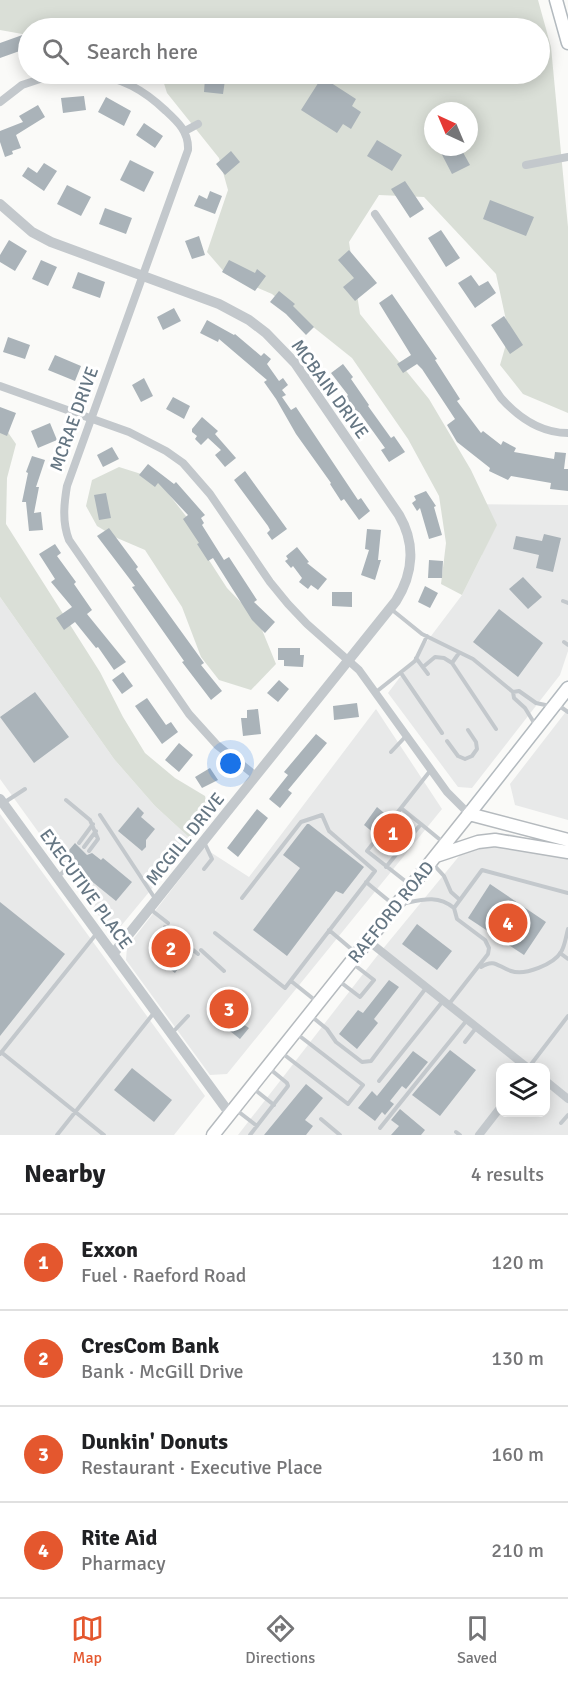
<!DOCTYPE html>
<meta charset="utf-8">
<style>
body{margin:0;font-family:Signika,sans-serif;background:#f6f6f6;color:#202124}
.controls{position:absolute;right:18px;bottom:18px;display:grid;overflow:hidden;border-radius:12px;box-shadow:0 3px 15px #0003}
.controls button{width:54px;height:54px;display:grid;place-items:center;padding:0;border:0;border-bottom:2px solid #e0e0e0;background:#fff;color:#202124;font:30px sans-serif}
.compass{position:absolute;left:424px;top:102px;width:54px;height:54px;border-radius:50%;background:#fff;box-shadow:0 3px 15px #0003;rotate:316deg}
.you{position:absolute;left:231px;top:764px;width:21px;height:21px;margin:-15px;border:4px solid #fff;border-radius:50%;background:#1a73e8;box-shadow:0 0 0 9px #1a73e833}
.badge{display:grid;place-items:center;width:39px;height:39px;border-radius:50%;background:#e4572e;color:#fff;font-size:20px;font-weight:700}
.pin{position:absolute;translate:-50% -50%;border:3px solid #fff;box-shadow:0 2px 6px #0006}
.list{margin:0;padding:0;list-style:none}
h2{display:flex;justify-content:space-between;align-items:center;height:78px;margin:0;padding:0 24px;font-size:26px}
h2 small{font-size:20px;font-weight:400;color:#757577}
.list li{display:grid;grid-template-columns:39px 1fr auto;gap:18px;align-items:center;box-sizing:border-box;height:96px;padding:0 24px;border-top:2px solid #e0e0e0}
.list b{display:block;font-size:22px;white-space:nowrap}
.list p{margin:0;font-size:20px;white-space:nowrap;color:#757577}
.list em{font-size:20px;font-style:normal;color:#757577}
.icon{flex:none;width:33px;height:33px;fill:none;stroke:currentColor;stroke-width:2;stroke-linecap:round;stroke-linejoin:round}
.map{position:relative;flex:none;width:568px;height:1135px;overflow:hidden}
.search{position:absolute;background:#fff;box-shadow:0 3px 15px #0003;left:18px;right:18px;top:18px;height:66px;display:flex;align-items:center;gap:15px;box-sizing:border-box;padding:0 21px;border-radius:33px;color:#757577;font-size:22px}
.sheet{height:462px;background:#fff}
nav{display:flex;justify-content:space-around;align-items:center;box-sizing:border-box;height:84px;border-top:2px solid #e0e0e0;background:#fff;font-size:16px;color:#757577}
nav a{display:grid;justify-items:center;gap:3px}
nav .on{color:#e4572e}
.map>svg:first-child{display:block}
</style>
<div class="map">
<svg width="568" height="1135" viewBox="0 0 568 1135">
<rect width="100%" height="100%" fill="#fafaf8"/>
<path fill="#e8e9e9" fill-rule="evenodd" d="M452,504L568,505V651L560,675L472,788L458,787L388,693L462,595L482,555Z
M0,597L114,759L155,806L192,840L121,926L107,927L0,779Z
M376,709L442,809L227,1074L210,1075L126,960L127,947L204,848L249,877Z
M568,709V820L515,805L510,784Z
M0,814L205,1096L174,1135H0Z
M511,834L568,850V1135H238L377,956L474,838ZM500,1068H546V1112H500Z"/>
<path fill="#dadfd7" fill-rule="evenodd" d="M0,0H538L551,47L568,227V413L523,394L500,365L509,334L496,274L424,197L379,195L349,242L360,314L429,399L471,470L497,525L462,595L441,584L446,543L439,496L408,439L352,358L272,294L226,274L207,252L228,190L219,158L167,93L161,74H540V28H28V35L0,30ZM433,111H469V147H433Z
M0,421L16,444L7,478L6,524L100,672L123,717L145,753L175,778L205,796L209,813L192,840L155,806L114,759L0,597Z
M119,467L157,479L189,520L205,554L227,588L258,620L276,664L251,690L219,680L201,657L182,607L145,550L117,538L97,526L86,506L92,480Z"/>
<path fill="#aab3b9" d="M28,33V48L0,58V43Z
M322,77L356,99L352,106L361,112L351,129L343,124L337,133L301,110Z
M205,78L225,80L223,94L204,92Z
M84,96L86,110L63,113L61,98Z
M106,97L131,111L124,126L98,112Z
M38,105L45,117L16,135L21,148L12,151L13,154L5,157L0,142V131L23,122L19,116Z
M144,123L163,136L155,148L136,135Z
M377,140L402,155L392,171L367,156Z
M438,147H460L470,165L452,174Z
M231,151L240,162L225,175L216,164Z
M130,160L154,172L144,192L120,180Z
M44,163L57,171L44,191L22,176L28,167L37,173Z
M405,181L424,209L410,218L391,189Z
M67,185L91,197L81,216L57,204Z
M210,191L222,196L215,214L194,206L199,195L207,199Z
M490,200L534,217L526,236L483,219Z
M105,208L132,218L126,234L99,224Z
M441,230L460,258L446,267L428,238Z
M199,236L205,255L192,259L185,241Z
M9,240L27,251L15,271L0,262V255Z
M349,250L377,283L355,301L343,287L354,278L338,260Z
M41,260L57,267L48,286L32,279Z
M229,260L255,273L257,269L266,276L255,291L222,272Z
M78,272L105,282L100,298L72,288Z
M471,275L479,286L488,281L496,293L475,308L458,283Z
M279,291L295,304L293,306L314,327L306,335L286,314L270,302Z
M392,294L437,359L435,360L460,399L457,401L481,433L483,431L501,445L503,441L516,448L514,452L554,459L555,452L566,453L564,469H568V491L550,489L551,483L511,476L508,480L489,471L490,468L457,442L447,425L455,419L422,369L417,364L403,373L397,364L411,355L379,303Z
M174,308L181,321L163,330L157,317Z
M504,316L523,345L510,354L491,325Z
M207,320L234,335L235,334L261,356L264,353L271,359L267,364L279,381L283,378L288,385L282,390L286,395L282,397L291,410L296,407L358,500L361,498L370,511L359,520L344,499L341,501L330,484L331,483L296,434L276,399L264,382L267,380L219,339L218,342L200,333Z
M8,337L30,345L25,359L3,352Z
M55,355L81,366L75,381L48,370Z
M343,364L353,377L351,379L369,405L368,406L391,438L394,436L405,452L389,462L381,450L385,448L359,412L357,413L346,397L348,395L331,373Z
M144,378L153,396L141,402L132,385Z
M173,397L190,406L184,419L166,409Z
M0,407L16,413L7,436L0,433Z
M202,417L218,431L215,434L236,458L225,467L215,455L221,450L208,438L201,445L195,439L197,436L192,432V429Z
M50,423L57,440L38,448L31,431Z
M112,447L119,459L103,467L97,455Z
M32,456L45,460L36,487H39L34,513L41,512L43,530L29,531L26,502H22L28,473L26,472Z
M148,464L174,484L176,482L205,515L201,518L204,523L202,525L224,560L229,557L257,600L254,602L275,622L265,633L252,620L213,558L208,561L197,544L199,543L183,519L188,515L158,483L155,487L139,475Z
M245,471L287,529L272,540L267,533L270,530L268,526L234,480Z
M426,491L436,506L434,507L442,535L429,539L420,508L417,511L412,503L416,500L414,496Z
M106,493L111,518L99,520L94,495Z
M109,528L138,567L136,569L204,663L201,665L222,691L211,700L182,662L184,661L132,587L135,586L97,536Z
M367,529L381,530L378,560H381L375,580L361,575L369,550L365,549Z
M544,534L561,538L553,572L536,568L539,555L513,549L516,536L542,541Z
M55,544L61,553L57,556L76,582L74,584L92,610L87,614L126,662L114,670L98,647L96,648L75,622L64,630L56,618L72,607L51,582L55,579L39,554Z
M297,547L309,562L307,563L327,579L318,590L311,585L308,589L299,582L302,578L293,566L291,568L285,561L288,559L286,556Z
M429,560L443,561L442,578H428Z
M523,577L542,597L528,609L509,589Z
M425,586L438,593L430,608L418,602Z
M332,592H352V607L332,606Z
M499,609L543,643L518,677L473,642Z
M278,648H300V655H304L303,667L284,666V660H278Z
M123,672L133,686L122,694L112,680Z
M279,680L289,689L278,702L267,693Z
M35,692L69,737L34,763L0,717Z
M147,698L166,725L171,722L178,732L162,744L135,706Z
M357,703L359,717L334,720L333,706Z
M258,709L261,734L243,736L241,718H247V710Z
M316,734L327,743L288,790L292,793L280,808L269,799L288,775L284,772Z
M179,743L193,755L179,772L165,760Z
M210,768L218,780L202,788L195,777Z
M138,807L144,813L141,817L155,829L146,840V847L142,851L118,831Z
M377,807L389,817L375,834L364,825Z
M257,809L268,818L238,857L227,848Z
M395,822L409,832L395,849L382,839Z
M307,824H309L364,867L343,894L336,891L287,956L253,930L300,868L283,855Z
M75,843L87,855L92,853L101,860L103,858L132,882L116,901L79,871L78,865L75,864L68,856H64Z
M490,884L546,922L524,955L468,918Z
M0,902L65,954L0,1036Z
M417,924L452,951L437,970L402,944Z
M176,930L184,936L178,938V944L189,952L175,973L152,956L166,936L170,939L177,937L178,934Z
M389,980L399,987L374,1019L378,1023L357,1049L339,1034L358,1010L363,1013Z
M232,991L247,1002L234,1018L249,1028L240,1039L211,1016Z
M450,1050L476,1070L440,1116L412,1095Z
M413,1051L428,1062L406,1089L402,1086L390,1101L394,1104L385,1115L382,1112L375,1121L358,1108L372,1091L377,1096Z
M132,1068L172,1100L154,1122L114,1090Z
M306,1084L323,1098L305,1120L313,1126L306,1135H264Z
M400,1109L425,1130L421,1135H391L399,1126L391,1120Z"/>
<g fill="none" stroke-linecap="round" stroke-linejoin="round">
<g stroke="#b3babf" stroke-width="15">
<path id="secondary" d="M556,0L568,43
M469,814L568,688"/>
</g>
<g stroke="#b5babe" stroke-width="15">
<path id="primary" d="M436,856L478,842L495,840L568,852
M213,1135L469,814L568,840"/>
</g>
<path stroke="#c3c8cc" stroke-width="4" d="M563,601L568,603
M391,609L422,634L473,659L513,692L514,698L525,708L536,726
M564,642L568,645
M416,658L428,674
M452,663L459,653
M423,667L435,657L444,658L452,663L496,729
M401,673L442,733
M376,692L415,661L427,636
M513,692L519,691L536,703L550,706
M558,705L568,712
M447,741L458,756L465,759L472,756L477,749L476,742L468,730
M391,752L407,735
M66,800L90,820L98,839L89,851
M5,802L25,789
M401,808L430,771
M100,815L156,900
M421,824L444,843
M79,843L93,824
M84,847L96,831
M66,860L68,868
M432,863L444,876L451,892L460,900
M386,867L421,824L401,808L367,851L409,884
M68,868L74,870L76,868
M204,869L212,859L205,844
M58,877L71,864
M366,882L394,905
M401,904C421,900 437,894 454,908
M150,909L168,923
M165,927L174,934
M329,930L356,953
M215,933L285,988L375,871L329,831L322,815L301,822L242,898
M181,940L198,954
M201,950L224,971
M560,953L568,959
M481,967C495,958 498,967 511,971C525,976 554,964 561,952C565,946 566,936 568,929
M291,981L316,1001
M339,981L360,997L374,980L352,963
M449,1004L488,954L489,948L485,940L457,919L454,908L482,870L568,893
M311,1016L327,1029L336,1042L362,1062L371,1061L426,988
M172,1033L188,1016
M465,1042L476,1028
M1,1052L104,1135
M282,1053L348,1104L363,1085L297,1034
M0,1054L97,933
M529,1067L568,1016
M379,1081L443,1001
M254,1089L274,1105
M235,1109L257,1126
M321,1119L340,1135
M561,1123L568,1115
M380,1128L467,1020
M456,1132L460,1135
M57,1135L153,1014
M250,1135L288,1086L287,1083L270,1069"/>
<path stroke="#c3c8cc" stroke-width="8" d="M91,74C121,77 144,90 166,111C178,122 189,132 188,150L67,486C64,504 62,522 69,540L189,714L217,745L256,776
M0,102L22,85L55,74
M185,131L198,124
M526,165L568,157
M375,214L501,398C519,418 541,433 568,433
M0,386L129,432L166,451L183,463L210,494L270,582L288,604L307,624L359,670L447,792L469,814
M367,940L528,1068
M546,1081L568,1099
M479,1135L500,1108"/>
<path stroke="#c3c8cc" stroke-width="10" d="M0,204L32,232L51,242L219,304L249,320L266,333L295,363L399,515C416,544 413,574 396,601L113,954
M0,799L230,1114"/>
<use href="#secondary" stroke="#fff" stroke-width="12"/>
<use href="#primary" stroke="#fff" stroke-width="12"/>
</g>
<g text-anchor="middle" dominant-baseline="central" stroke-width="6" stroke-linejoin="round" paint-order="stroke">
<g font-size="18" fill="#657683" stroke="#fff">
<text transform="translate(330 389) rotate(54)">MCBAIN DRIVE</text>
<text transform="translate(74 419) rotate(-70)">MCRAE DRIVE</text>
<text transform="translate(185 839) rotate(-51)">MCGILL DRIVE</text>
<text transform="translate(86 889) rotate(54)">EXECUTIVE PLACE</text>
<text transform="translate(391 912) rotate(-51)">RAEFORD ROAD</text>
</g>
</g>
</svg>
<div class="controls">
<button><svg class="icon" aria-label="layers" viewBox="0 0 24 24"><path d="M12 4l9 5-9 5-9-5zM3 14l9 5 9-5"/></svg></button>
</div>
<svg class="compass" viewBox="-18 -18 36 36"><path d="M0-13l5 13h-10z" fill="#e53935"/><path d="M0 13l5-13h-10z" fill="#757577"/></svg>
<div class="you"></div>
<div class="pin badge" style="left:393px;top:833px">1</div>
<div class="pin badge" style="left:171px;top:948px">2</div>
<div class="pin badge" style="left:229px;top:1009px">3</div>
<div class="pin badge" style="left:508px;top:923px">4</div>
<div class="search"><svg class="icon" aria-label="search" viewBox="0 0 24 24"><circle cx="10" cy="10" r="6"/><path d="M15 15l6 6"/></svg>Search here</div>
</div>
<section class="sheet">
<h2>Nearby<small>4 results</small></h2>
<ul class="list">
<li><span class="badge">1</span><div><b>Exxon</b><p>Fuel · Raeford Road</p></div><em>120 m</em></li>
<li><span class="badge">2</span><div><b>CresCom Bank</b><p>Bank · McGill Drive</p></div><em>130 m</em></li>
<li><span class="badge">3</span><div><b>Dunkin' Donuts</b><p>Restaurant · Executive Place</p></div><em>160 m</em></li>
<li><span class="badge">4</span><div><b>Rite Aid</b><p>Pharmacy</p></div><em>210 m</em></li>
</ul>
</section>
<nav>
<a class="on"><svg class="icon" aria-label="map" viewBox="0 0 24 24"><path d="M3 6l6-2 6 2 6-2v14l-6 2-6-2-6 2zM9 4v14M15 6v14"/></svg>Map</a>
<a><svg class="icon" aria-label="directions" viewBox="0 0 24 24"><path d="M12 3l9 9-9 9-9-9zM9 14v-3h6M13 9l2 2-2 2"/></svg>Directions</a>
<a><svg class="icon" aria-label="saved" viewBox="0 0 24 24"><path d="M7 4h10v16l-5-4-5 4z"/></svg>Saved</a>
</nav>
